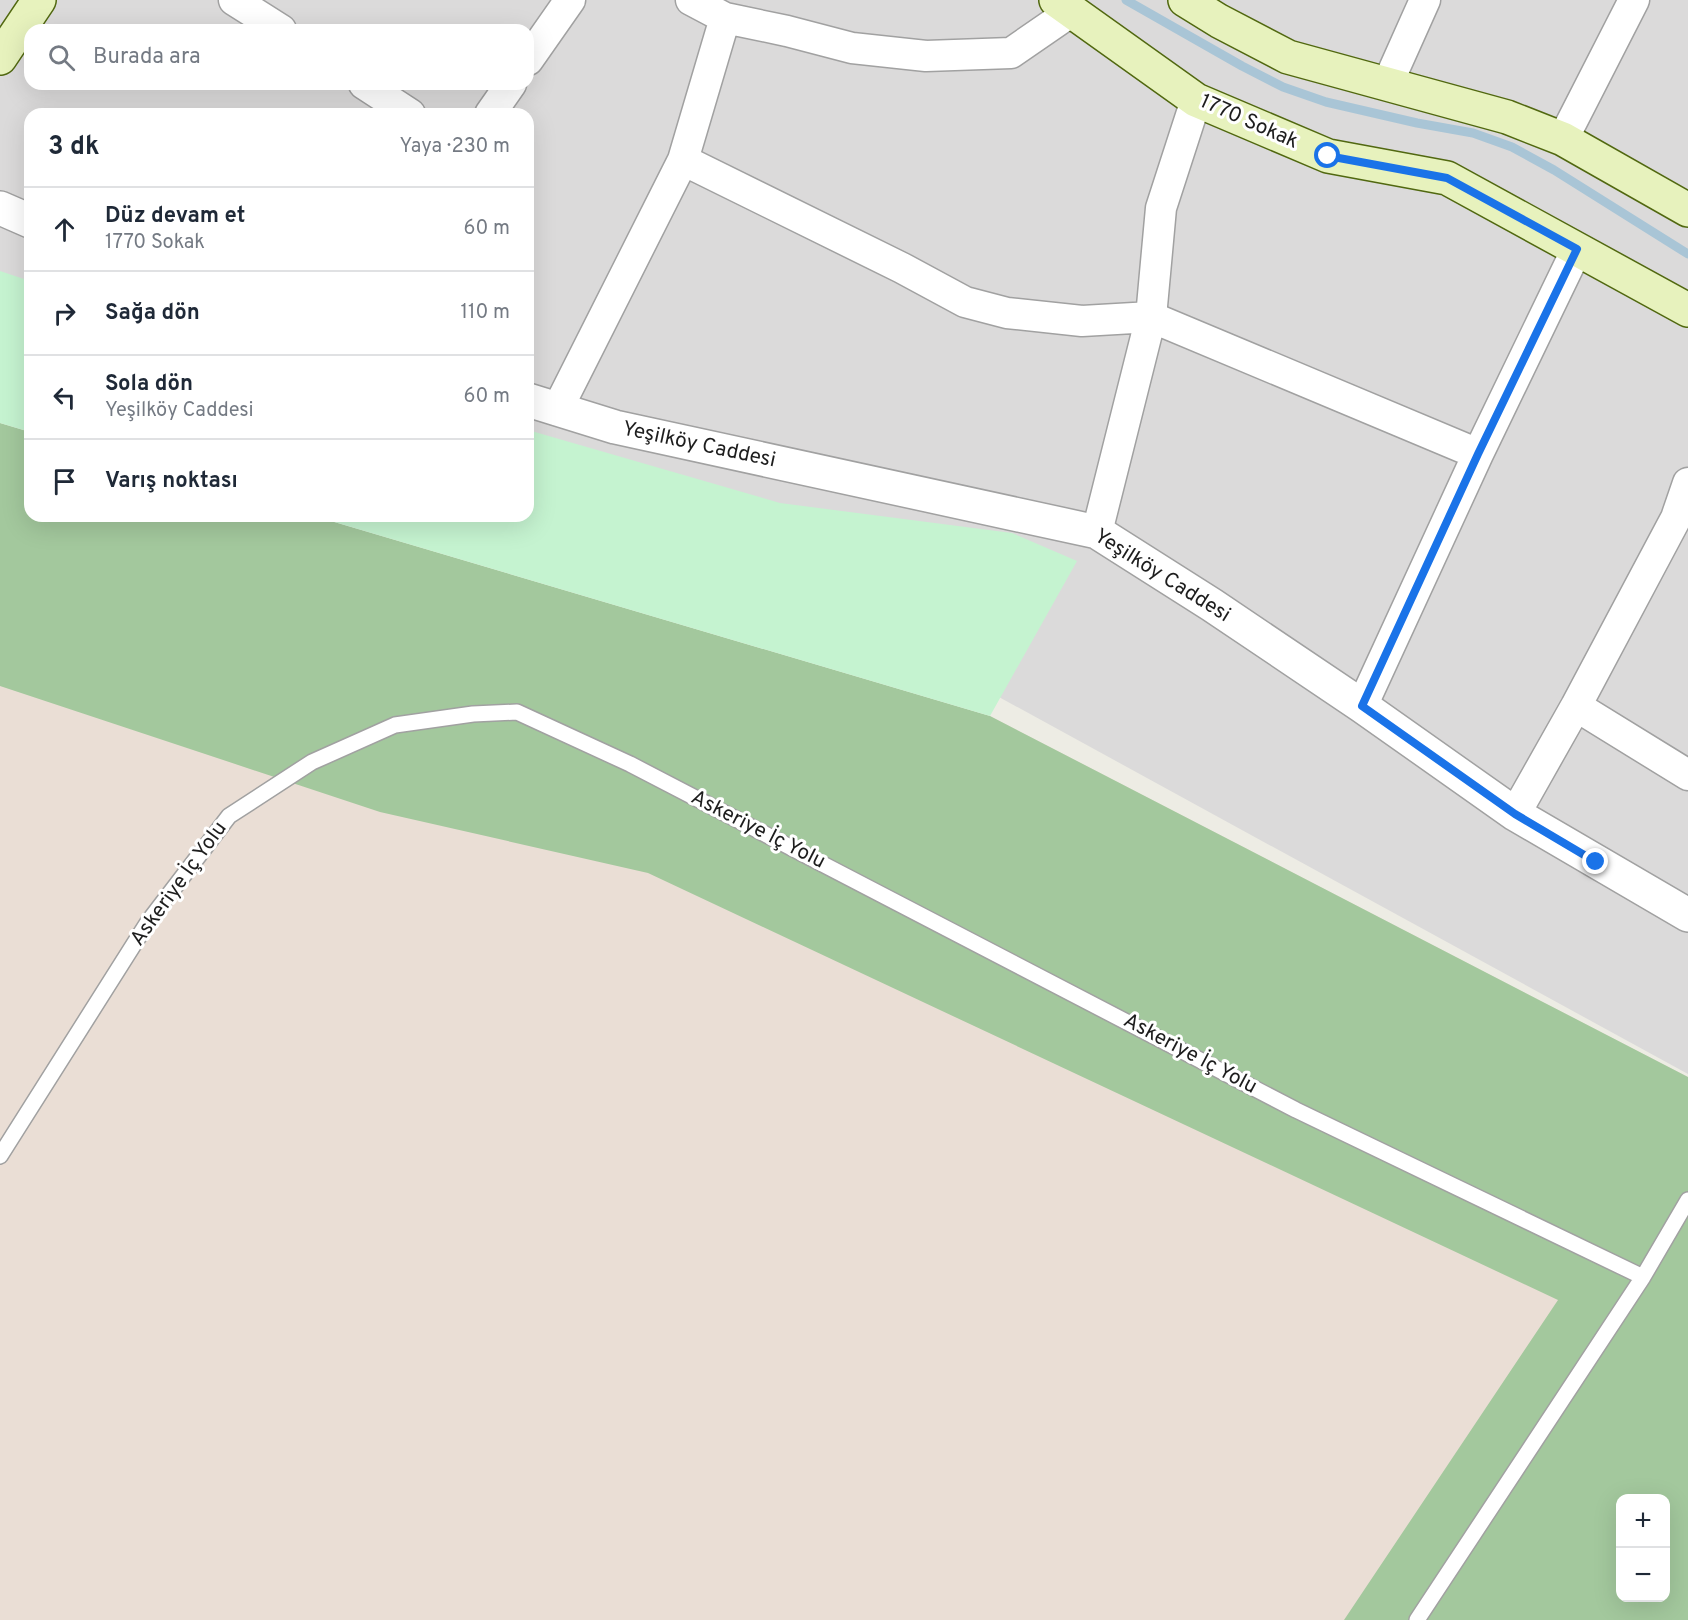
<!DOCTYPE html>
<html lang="tr">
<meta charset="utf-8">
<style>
body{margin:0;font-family:Overpass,sans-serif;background:#f6f6f7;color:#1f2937}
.controls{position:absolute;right:18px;bottom:18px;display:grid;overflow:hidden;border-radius:12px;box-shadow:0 6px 24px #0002}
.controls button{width:54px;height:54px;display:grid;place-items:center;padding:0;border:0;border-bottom:2px solid #e0e1e3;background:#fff;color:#1f2937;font:30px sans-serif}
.stop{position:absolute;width:18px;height:18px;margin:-14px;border:4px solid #1a73e8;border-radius:50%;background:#fff}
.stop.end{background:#1a73e8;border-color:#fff;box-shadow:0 2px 6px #0008}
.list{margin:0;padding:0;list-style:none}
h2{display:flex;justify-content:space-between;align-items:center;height:78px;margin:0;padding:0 24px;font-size:26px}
h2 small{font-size:20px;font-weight:400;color:#747a83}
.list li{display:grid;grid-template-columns:39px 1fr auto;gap:18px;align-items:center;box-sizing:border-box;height:84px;padding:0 24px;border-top:2px solid #e0e1e3}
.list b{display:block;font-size:22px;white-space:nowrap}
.list p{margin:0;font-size:20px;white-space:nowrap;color:#747a83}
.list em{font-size:20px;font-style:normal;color:#747a83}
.icon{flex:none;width:33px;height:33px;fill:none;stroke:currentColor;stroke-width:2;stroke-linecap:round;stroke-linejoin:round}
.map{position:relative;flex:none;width:1688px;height:1620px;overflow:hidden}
.search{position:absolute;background:#fff;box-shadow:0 6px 24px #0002;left:24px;top:24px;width:510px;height:66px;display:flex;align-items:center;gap:15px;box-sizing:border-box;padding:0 21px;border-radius:18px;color:#747a83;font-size:22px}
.panel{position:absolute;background:#fff;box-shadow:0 6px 24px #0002;left:24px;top:108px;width:510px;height:414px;border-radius:18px}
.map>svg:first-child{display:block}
</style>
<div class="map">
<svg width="1688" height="1620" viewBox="0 0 1688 1620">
<rect width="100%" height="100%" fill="#edece4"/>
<path fill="#dbdada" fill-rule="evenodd" d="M0,0H1688V1074L988,691L528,516V114H30V430L0,422ZM30,30H528V84H30Z"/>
<path fill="#eaded5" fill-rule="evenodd" d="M0,423L30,432V516H314L990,716L1688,1077V1620H0ZM1620,1498H1666V1598H1620Z"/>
<path fill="#a3c89d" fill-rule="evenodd" d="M0,423L30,432V516H314L990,716L1688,1077V1620H1344L1558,1300L648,873L380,812L0,686ZM1620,1498H1666V1598H1620Z"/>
<path fill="#c5f3d0" d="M0,271L30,281V432L0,423Z
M528,430L780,503L1012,533L1077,561L990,716L314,516H528Z"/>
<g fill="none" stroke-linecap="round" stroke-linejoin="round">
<path stroke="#a9c5d6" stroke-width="9" d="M1126,0L1242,66L1283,87L1326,102L1417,123L1473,133L1512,147L1554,170L1688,254"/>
<g stroke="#a1a1a1" stroke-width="18">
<path id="service" d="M0,1156L148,922L229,816L312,762L395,725L473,714L517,712L630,764L1296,1110L1643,1277
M1417,1620L1643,1277L1688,1200"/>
</g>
<g stroke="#a1a1a1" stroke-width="33">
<path id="minor" d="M234,0L281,30
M691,0L725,18L787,31L852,48L926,56L1011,53L1072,11
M528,60L570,0
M364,84L410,114
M1387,85L1425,0
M490,114L511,84
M1563,139L1634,0
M683,160L902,268L965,302L1007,313L1082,321L1151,317L1478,454
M557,410L683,160L725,18
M1097,532L1151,317L1161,208L1196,100
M1362,706L1478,454L1577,249
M1576,706L1688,775
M1515,814L1576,706L1676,518L1688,483"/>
</g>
<g stroke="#a1a1a1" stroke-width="36">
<path id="tertiary" d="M0,208L30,221
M528,400L615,427L1097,532L1212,605L1362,706L1515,814L1688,915"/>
</g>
<g stroke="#516810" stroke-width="36">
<path id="secondary" d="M1056,0L1196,100L1328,156L1447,178L1688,310
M1185,0L1219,21L1288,57L1507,117L1563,139L1688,210
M0,58L39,0"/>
</g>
<use href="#service" stroke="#fff" stroke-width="15"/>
<use href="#minor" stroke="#fff" stroke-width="30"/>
<use href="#tertiary" stroke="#fff" stroke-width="33"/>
<use href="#secondary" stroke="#e7f2bd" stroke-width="33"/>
</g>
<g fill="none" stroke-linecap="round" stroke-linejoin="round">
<path stroke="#1a73e8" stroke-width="8" d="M1328,156L1447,178L1577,249L1478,454L1362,706L1515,814L1596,862"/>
</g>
<g text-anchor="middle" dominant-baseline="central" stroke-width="6" stroke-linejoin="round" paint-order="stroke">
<g font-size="21" fill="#1d1d1d" stroke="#fff">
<text transform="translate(1249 122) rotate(24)">1770 Sokak</text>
<text transform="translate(699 445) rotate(12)">Yeşilköy Caddesi</text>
<text transform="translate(1162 576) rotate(32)">Yeşilköy Caddesi</text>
<text transform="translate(758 830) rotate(27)">Askeriye İç Yolu</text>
<text transform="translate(179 884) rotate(-54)">Askeriye İç Yolu</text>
<text transform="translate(1190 1054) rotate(28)">Askeriye İç Yolu</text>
</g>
</g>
</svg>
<div class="controls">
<button>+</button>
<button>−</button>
</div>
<div class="stop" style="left:1328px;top:156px"></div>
<div class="stop end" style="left:1596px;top:862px"></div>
<div class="search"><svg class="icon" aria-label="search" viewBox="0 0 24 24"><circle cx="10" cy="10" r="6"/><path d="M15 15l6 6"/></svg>Burada ara</div>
<section class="panel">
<h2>3 dk<small>Yaya · 230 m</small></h2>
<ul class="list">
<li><svg class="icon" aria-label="ahead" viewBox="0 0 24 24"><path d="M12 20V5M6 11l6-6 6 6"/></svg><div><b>Düz devam et</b><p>1770 Sokak</p></div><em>60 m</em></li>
<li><svg class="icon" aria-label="right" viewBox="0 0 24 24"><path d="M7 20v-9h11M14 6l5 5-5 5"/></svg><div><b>Sağa dön</b></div><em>110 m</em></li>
<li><svg class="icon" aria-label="left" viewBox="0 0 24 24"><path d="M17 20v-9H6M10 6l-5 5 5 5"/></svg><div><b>Sola dön</b><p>Yeşilköy Caddesi</p></div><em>60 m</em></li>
<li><svg class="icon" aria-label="arrive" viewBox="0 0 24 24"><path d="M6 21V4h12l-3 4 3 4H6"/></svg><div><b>Varış noktası</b></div></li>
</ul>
</section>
</div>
